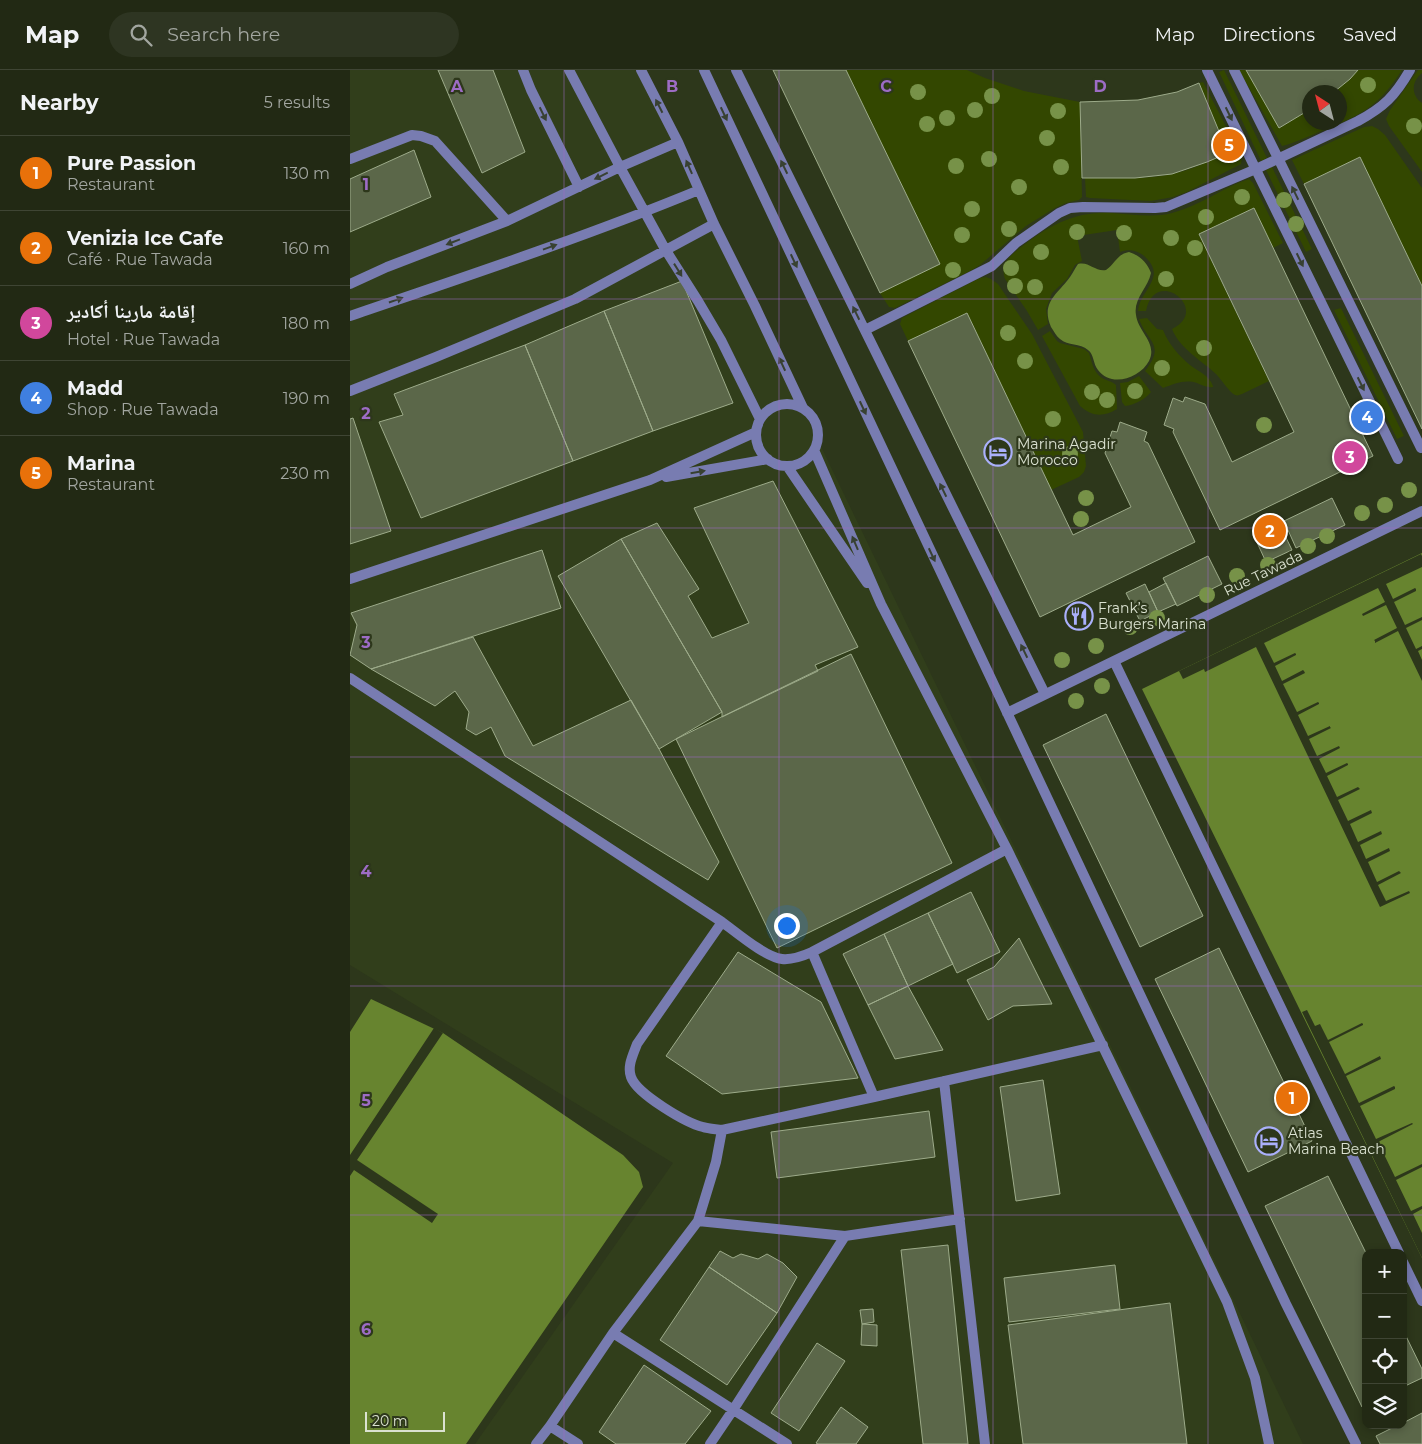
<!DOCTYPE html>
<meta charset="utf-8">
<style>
body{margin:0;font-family:Montserrat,"Noto Naskh Arabic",sans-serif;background:#2e3522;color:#f1f3f6}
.controls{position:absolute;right:15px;bottom:15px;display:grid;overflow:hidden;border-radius:10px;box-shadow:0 2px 8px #0003}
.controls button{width:45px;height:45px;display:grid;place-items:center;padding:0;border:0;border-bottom:1px solid #3f4534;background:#222914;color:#f1f3f6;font:25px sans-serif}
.compass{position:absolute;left:952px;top:15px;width:45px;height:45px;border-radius:50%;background:#222914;box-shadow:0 2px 8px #0003;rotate:324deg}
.scale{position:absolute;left:15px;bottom:12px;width:80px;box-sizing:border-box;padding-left:5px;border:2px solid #dbe2d1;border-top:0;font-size:14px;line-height:18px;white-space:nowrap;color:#dbe2d1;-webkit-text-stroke:4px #2d371b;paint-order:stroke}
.you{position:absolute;left:436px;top:855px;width:18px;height:18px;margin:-12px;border:4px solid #fff;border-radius:50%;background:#1a73e8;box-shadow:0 0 0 8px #1a73e833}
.badge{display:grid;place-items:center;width:32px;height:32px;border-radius:50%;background:#1a73e8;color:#fff;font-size:16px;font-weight:700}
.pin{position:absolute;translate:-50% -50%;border:2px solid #fff;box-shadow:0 1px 5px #0006}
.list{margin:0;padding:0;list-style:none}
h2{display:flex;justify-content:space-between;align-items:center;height:65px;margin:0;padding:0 20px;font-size:21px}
h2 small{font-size:16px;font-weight:400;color:#a2a6a0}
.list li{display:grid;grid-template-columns:32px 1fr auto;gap:15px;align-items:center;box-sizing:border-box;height:75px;padding:0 20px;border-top:1px solid #3f4534}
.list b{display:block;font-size:19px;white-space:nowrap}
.list p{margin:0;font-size:16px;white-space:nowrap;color:#a2a6a0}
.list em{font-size:16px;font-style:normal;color:#a2a6a0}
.icon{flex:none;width:28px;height:28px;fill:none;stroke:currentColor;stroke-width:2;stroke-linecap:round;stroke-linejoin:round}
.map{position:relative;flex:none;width:1072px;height:1374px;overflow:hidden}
header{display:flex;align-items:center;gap:30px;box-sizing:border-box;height:70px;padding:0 25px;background:#222914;border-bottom:1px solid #3f4534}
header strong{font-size:24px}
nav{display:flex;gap:28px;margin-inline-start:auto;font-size:18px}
.search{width:350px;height:45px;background:#2e3522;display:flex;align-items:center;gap:12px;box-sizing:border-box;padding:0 18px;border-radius:28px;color:#a2a6a0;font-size:19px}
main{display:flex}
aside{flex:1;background:#222914}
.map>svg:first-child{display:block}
</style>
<header>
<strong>Map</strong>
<div class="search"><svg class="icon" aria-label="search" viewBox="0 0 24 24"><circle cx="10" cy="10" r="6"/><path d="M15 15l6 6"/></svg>Search here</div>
<nav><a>Map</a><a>Directions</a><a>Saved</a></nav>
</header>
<main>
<aside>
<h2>Nearby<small>5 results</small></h2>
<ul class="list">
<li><span class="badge" style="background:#e8710a">1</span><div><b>Pure Passion</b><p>Restaurant</p></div><em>130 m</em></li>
<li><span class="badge" style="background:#e8710a">2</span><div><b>Venizia Ice Cafe</b><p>Café · Rue Tawada</p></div><em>160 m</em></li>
<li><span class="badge" style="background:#d1479c">3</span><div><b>إقامة مارينا أكادير</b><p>Hotel · Rue Tawada</p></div><em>180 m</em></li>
<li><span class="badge" style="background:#3f7fe0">4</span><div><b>Madd</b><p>Shop · Rue Tawada</p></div><em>190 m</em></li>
<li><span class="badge" style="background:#e8710a">5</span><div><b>Marina</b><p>Restaurant</p></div><em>230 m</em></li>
</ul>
</aside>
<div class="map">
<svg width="1072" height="1374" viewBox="0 0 1072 1374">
<rect width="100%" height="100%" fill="#2d371b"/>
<path fill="#313e1b" d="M0,0H295L361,149L953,1374H125L323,1093L0,895Z"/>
<path fill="#334700" d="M496,0H617L635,8L674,21L730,32L732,127L729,130L716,133L705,138L676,156L630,195L620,201L545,238L539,237L530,223L589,194Z
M874,0L917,88L911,91L869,2Z
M889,0H896L930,58L959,40V52H989V22H984L1000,9L1008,0H1052C1027,39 1010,45 969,62C957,67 945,73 932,76Z
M1068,0H1072V3C1061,12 1061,25 1072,33V102L1039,56L1036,49L1040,40Z
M853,12L891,85L892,89L891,94L837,122L823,127L801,131L740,128L736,127L735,108C764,108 794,110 822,104C841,100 860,91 878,83L849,13Z
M1022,56L1028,59L1035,65L1072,118V216L1010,87L954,114L942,90L1014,57Z
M922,97L962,179L956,182L916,100Z
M899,109L903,113L933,173L923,178L904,138L849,165L919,311L892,324C889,325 888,326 885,325C879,322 871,309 866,304C851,290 830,279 822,259C862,240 805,195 796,241H788C790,219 819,207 793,185C786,180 778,179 770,182L767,160L727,166L732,191L725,195L717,209L702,223L696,239L698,254L688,260L677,241L655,209C650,196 659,186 670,178C698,156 725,141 761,143C781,144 802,148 822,143C850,136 873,117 899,109Z
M636,207L641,209L648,214L682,264L733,362L736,396L734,402L729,407L701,420L617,243L558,271L550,254L552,248L630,208Z
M991,238L1054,366L1047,369L984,240Z
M797,248L807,259L813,260C818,273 829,286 840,295C849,302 859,305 863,316V317C857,318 852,315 847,313C834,309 825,314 813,318L795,301C816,274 798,273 789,249Z
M700,261L707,271L710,273L734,279L739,283C742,292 743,302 752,308C757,311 762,311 766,315L767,339C754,347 742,347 730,336L692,266Z
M789,306L801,322C796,329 784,335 775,336L772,332L770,313L778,312Z"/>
<path fill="#67842f" d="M779,182C789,185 797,192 801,203C798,218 783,229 786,245C788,262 808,273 799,291C790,308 761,318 748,300C743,294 744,284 738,280C730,273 718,276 710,269C706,266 704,261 701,257C690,232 709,223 720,207C723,203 725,198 728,194C739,191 745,202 756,200C765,194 767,184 779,182Z
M1072,483V1188L792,619Z
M21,929L93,963L273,1085L289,1102L293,1117L116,1374H0V962Z"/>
<path fill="#2d371b" d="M1071,484L1072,486V497L1036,514L1043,529L1065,518L1066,519V521L1044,532L1055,555L1072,547V550L1056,558L1066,579L1072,576V579L1068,581L1072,590V611L1048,561L1025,573V571L1024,570L1047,558L1036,535L1013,546L1012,544L1035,532L1028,518L914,573L924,593L945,583L946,584V585L925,596L932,611L953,600L954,601L955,603L933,614L947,642L968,632L969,633V634L948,645L958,666L980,656V657L981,658L959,669L967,686L989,676L990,678L969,689L976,703L997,693L998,694V695L977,706L987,727L1008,717L1010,719L988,730L998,751L1021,740L1022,743L1000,754L1008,772L1031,761L1032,764L1010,775L1016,789L1039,778L1040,781L1018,792L1027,812L1049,801L1051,803L1028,815L1036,831L1059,821L1060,823L1030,837L906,577L855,602L854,599L833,609L829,601Z
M957,940L965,956L970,954L978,970L1012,953L1013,954V955L979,972L995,1004L1030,986L1031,989L996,1006L1009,1033L1044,1016L1045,1017V1019L1010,1036L1026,1069L1062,1053L1063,1054L1028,1072L1045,1107L1072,1094V1097L1046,1110L1061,1141L1072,1136V1139L1063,1144L1072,1163V1188L952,942Z
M84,958L93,963L7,1090L88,1144L82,1153L4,1100L0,1106V1085Z"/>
<path fill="#5b6749" stroke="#9dab8a" d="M88,0H143L175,82L132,103Z
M423,0H496L590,194L530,223Z
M896,0H1008L1000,9L984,22H959V40L929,58Z
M849,13L878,83L857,92L822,104L785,108H732L730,32L788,30L827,22Z
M64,80L81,127L0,162V109Z
M1010,87L1072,216V359L954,114Z
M904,138L1023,386L870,460L823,362L824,359L814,355L823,328L833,332L835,327L855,334L882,392L944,362L849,164Z
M332,211L383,333L303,361L254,241Z
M254,241L303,361L223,391L175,275Z
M617,243L723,465L781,437L755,383L762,361L767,362L770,352L797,362L794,371L798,373L845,472L690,547L558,271Z
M175,275L223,391L71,448L29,352L53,345L44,324Z
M3,348L41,461L0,474V349Z
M423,411L508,577L465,595L468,601L372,647V642L271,469L307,453L349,519L338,526L362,568L399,553L344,438Z
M982,428L995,455L946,478L934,451Z
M929,453L942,480L916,492L904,466Z
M271,469L372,642L309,679L208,506Z
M192,480L211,538L21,599L0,585L7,555L1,543Z
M858,486L872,514L827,536L813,508Z
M816,513L826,534L808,542L799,522Z
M795,514L808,542L790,551L776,523Z
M123,567L183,676L281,630L309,679L369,792L358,810L155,686L141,657L126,665L116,659L119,642L105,621L85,636L21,599Z
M501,584L602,793L427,878L326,669Z
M756,644L853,846L790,877L693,675Z
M621,822L650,882L607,903L578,843Z
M578,843L603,894L558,916L534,864Z
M534,864L558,916L518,935L493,884Z
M669,868L702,934L663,936L638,950L617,910L644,897Z
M869,878L962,1071L898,1102L805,909Z
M388,882L471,932L508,1008L372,1024L316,986Z
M558,916L593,980L545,989L518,935Z
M693,1010L710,1124L666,1131L650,1017Z
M579,1041L585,1087L427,1108L421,1062Z
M978,1106L1016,1183V1335L1012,1337L915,1136Z
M598,1175L618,1374H573L551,1180Z
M370,1181L383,1188L391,1184L408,1189L417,1184L433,1193L447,1207L427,1243L359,1197Z
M765,1195L770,1239L659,1252L654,1208Z
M359,1197L427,1243L377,1315L310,1270Z
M820,1233L837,1374H673L658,1255Z
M523,1239L524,1252L512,1254L510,1240Z
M512,1254L527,1255V1276L511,1275Z
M1053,1260L1072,1299V1308L1053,1317Z
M467,1273L495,1291L449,1361L421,1343Z
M294,1295L361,1341L335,1374H266L249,1362Z
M491,1337L518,1357L506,1374H468L466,1373Z
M1072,1343V1374H1030L1026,1366L1048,1355H1053V1353Z"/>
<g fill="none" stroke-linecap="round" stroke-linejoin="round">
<path stroke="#787cb1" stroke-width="10" d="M173,0L181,20L229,117
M219,0L270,97L315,179L348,231L371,270L410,349
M291,0L328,72L364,154L405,236L453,338
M0,89L62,65L71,66L85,71L157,151
M0,214L37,197L157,151L270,97L328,72
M0,246C117,206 235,167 349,120
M0,321L86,287L225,229L364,154
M406 365a31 31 0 1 1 62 0a31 31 0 1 1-62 0Z
M464,380L531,534L657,779L877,1232L905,1308L919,1374
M437,396L517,513
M316,407L418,389
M0,509L300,410L406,362
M0,608L372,852C386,862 415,887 432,889C442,890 453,886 462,882L657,779
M372,852L287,974C283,985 277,996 281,1007C287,1024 336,1053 353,1057C359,1059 366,1059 372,1060L524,1027
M462,882L524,1027L753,975
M594,1011L635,1374
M348,1151L495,1166L610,1149
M263,1263L437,1374
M200,1356L228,1374
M186,1374L200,1356L263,1263L348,1151L366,1092L372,1060
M360,1374L383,1340L495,1166"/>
<path stroke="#787cb1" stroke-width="10" d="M354,0L936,1234L1006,1374
M386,0L695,624
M857,0L1048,389
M884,0L928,88L1071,378
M515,260L642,196L666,173L709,143L720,138L733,137L805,138L816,137L906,99L1008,51C1034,37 1045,26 1060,0
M764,591L1049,1183
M657,643L1072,441
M1053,1192L1072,1231"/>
</g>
<g fill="#779248">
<circle cx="1018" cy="15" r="8"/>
<circle cx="568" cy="22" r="8"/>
<circle cx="642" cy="26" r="8"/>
<circle cx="625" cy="40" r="8"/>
<circle cx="708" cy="41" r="8"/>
<circle cx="597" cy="48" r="8"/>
<circle cx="577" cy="54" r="8"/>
<circle cx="1064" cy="56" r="8"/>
<circle cx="697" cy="68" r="8"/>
<circle cx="639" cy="89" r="8"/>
<circle cx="606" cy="96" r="8"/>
<circle cx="711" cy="97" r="8"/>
<circle cx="669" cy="117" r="8"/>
<circle cx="892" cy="127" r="8"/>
<circle cx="934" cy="130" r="8"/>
<circle cx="622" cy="139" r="8"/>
<circle cx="856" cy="147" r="8"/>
<circle cx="946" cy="154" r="8"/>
<circle cx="659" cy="159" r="8"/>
<circle cx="727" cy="162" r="8"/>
<circle cx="774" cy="163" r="8"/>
<circle cx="612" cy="165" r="8"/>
<circle cx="821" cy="168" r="8"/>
<circle cx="845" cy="178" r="8"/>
<circle cx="691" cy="182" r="8"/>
<circle cx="661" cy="198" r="8"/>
<circle cx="603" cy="200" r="8"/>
<circle cx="816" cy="209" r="8"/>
<circle cx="665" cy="216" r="8"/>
<circle cx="685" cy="217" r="8"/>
<circle cx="658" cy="263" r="8"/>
<circle cx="854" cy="278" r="8"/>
<circle cx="675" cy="291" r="8"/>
<circle cx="812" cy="298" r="8"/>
<circle cx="785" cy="321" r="8"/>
<circle cx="742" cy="322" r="8"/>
<circle cx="757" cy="330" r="8"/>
<circle cx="703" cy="349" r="8"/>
<circle cx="914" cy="355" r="8"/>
<circle cx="720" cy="384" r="8"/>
<circle cx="1059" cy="420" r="8"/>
<circle cx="736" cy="428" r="8"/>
<circle cx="1035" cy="435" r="8"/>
<circle cx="1012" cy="443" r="8"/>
<circle cx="731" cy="449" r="8"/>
<circle cx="977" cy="466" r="8"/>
<circle cx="958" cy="476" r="8"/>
<circle cx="918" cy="495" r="8"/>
<circle cx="887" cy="506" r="8"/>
<circle cx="857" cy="525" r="8"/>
<circle cx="807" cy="548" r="8"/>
<circle cx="780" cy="557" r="8"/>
<circle cx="746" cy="576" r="8"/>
<circle cx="712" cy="590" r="8"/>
<circle cx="752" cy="616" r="8"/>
<circle cx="726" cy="631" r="8"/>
</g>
<defs><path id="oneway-solid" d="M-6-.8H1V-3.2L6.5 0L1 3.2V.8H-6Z" transform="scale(1.25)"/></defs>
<g fill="#384132">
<use href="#oneway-solid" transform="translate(309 36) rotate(-117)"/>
<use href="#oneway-solid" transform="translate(193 44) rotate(64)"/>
<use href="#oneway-solid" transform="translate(374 44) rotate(65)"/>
<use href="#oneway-solid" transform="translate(879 44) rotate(64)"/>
<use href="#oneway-solid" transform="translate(339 97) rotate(-114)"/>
<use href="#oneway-solid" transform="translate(434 97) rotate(-116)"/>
<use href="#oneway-solid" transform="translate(251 106) rotate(154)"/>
<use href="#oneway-solid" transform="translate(945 123) rotate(-116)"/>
<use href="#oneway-solid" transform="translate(103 172) rotate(159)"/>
<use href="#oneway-solid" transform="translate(200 177) rotate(-20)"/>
<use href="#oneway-solid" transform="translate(950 190) rotate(64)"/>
<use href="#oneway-solid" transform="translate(444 191) rotate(65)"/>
<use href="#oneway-solid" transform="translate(328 200) rotate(58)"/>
<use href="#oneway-solid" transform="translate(46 230) rotate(-19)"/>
<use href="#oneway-solid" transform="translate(506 243) rotate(-116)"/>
<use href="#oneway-solid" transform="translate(432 294) rotate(-115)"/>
<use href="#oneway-solid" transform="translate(1011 314) rotate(64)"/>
<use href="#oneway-solid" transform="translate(513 338) rotate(65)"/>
<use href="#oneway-solid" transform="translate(348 402) rotate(-10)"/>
<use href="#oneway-solid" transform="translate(593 420) rotate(-116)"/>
<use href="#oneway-solid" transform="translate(505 473) rotate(-113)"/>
<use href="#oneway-solid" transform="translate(582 485) rotate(65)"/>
<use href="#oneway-solid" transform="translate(674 581) rotate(-116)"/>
</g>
<path fill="none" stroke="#9d6cc5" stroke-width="1" stroke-opacity="0.55" d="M214,0V1374M429,0V1374M643,0V1374M858,0V1374M0,229H1072M0,458H1072M0,687H1072M0,916H1072M0,1145H1072"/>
<defs>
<g id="hotel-ring" transform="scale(1.4375)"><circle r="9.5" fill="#2d371b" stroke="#aab0fb" stroke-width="1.5"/><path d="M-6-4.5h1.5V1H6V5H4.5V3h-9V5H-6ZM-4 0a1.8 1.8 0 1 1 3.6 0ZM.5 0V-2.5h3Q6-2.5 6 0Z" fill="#aab0fb"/></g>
<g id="restaurant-ring" transform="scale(1.4375)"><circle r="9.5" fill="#2d371b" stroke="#aab0fb" stroke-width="1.5"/><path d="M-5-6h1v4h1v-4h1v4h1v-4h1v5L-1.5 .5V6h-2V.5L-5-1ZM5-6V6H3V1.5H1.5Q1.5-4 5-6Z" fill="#aab0fb"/></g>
</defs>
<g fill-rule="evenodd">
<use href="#hotel-ring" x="648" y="382"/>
<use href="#restaurant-ring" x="729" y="546"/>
<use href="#hotel-ring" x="919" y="1071"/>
</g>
<g text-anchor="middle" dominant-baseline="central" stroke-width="4.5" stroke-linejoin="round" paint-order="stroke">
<g font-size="14" fill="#dbe2d1" stroke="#2d371b" text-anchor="start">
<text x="667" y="374">Marina Agadir<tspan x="667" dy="16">Morocco</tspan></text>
<text x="748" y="538">Frank’s<tspan x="748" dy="16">Burgers Marina</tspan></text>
<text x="938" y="1063">Atlas<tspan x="938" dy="16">Marina Beach</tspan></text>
</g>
<g font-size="14" fill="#dbe2d1" stroke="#2d371b">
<text transform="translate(913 503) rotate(-26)">Rue Tawada</text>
</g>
</g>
<g font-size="16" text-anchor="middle" font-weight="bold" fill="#9d6cc5" stroke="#2d371b" stroke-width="4.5" stroke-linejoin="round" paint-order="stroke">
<text x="107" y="22">A</text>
<text x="322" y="22">B</text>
<text x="536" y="22">C</text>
<text x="750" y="22">D</text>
<text x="16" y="120">1</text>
<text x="16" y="349">2</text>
<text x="16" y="578">3</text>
<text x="16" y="807">4</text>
<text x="16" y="1036">5</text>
<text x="16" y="1265">6</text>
</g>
</svg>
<div class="controls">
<button>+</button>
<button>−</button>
<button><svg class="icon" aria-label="locate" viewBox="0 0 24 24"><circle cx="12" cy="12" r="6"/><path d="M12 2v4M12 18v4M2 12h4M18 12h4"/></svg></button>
<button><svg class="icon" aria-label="layers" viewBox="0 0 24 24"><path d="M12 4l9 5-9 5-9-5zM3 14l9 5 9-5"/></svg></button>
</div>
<svg class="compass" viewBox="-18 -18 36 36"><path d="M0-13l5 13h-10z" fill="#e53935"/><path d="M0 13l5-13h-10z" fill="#a2a6a0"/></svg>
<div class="scale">20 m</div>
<div class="you"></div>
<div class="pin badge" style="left:942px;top:1028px;background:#e8710a">1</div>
<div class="pin badge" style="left:920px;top:461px;background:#e8710a">2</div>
<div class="pin badge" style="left:1000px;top:387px;background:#d1479c">3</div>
<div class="pin badge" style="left:1017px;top:347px;background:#3f7fe0">4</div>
<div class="pin badge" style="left:879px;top:75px;background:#e8710a">5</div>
</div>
</main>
